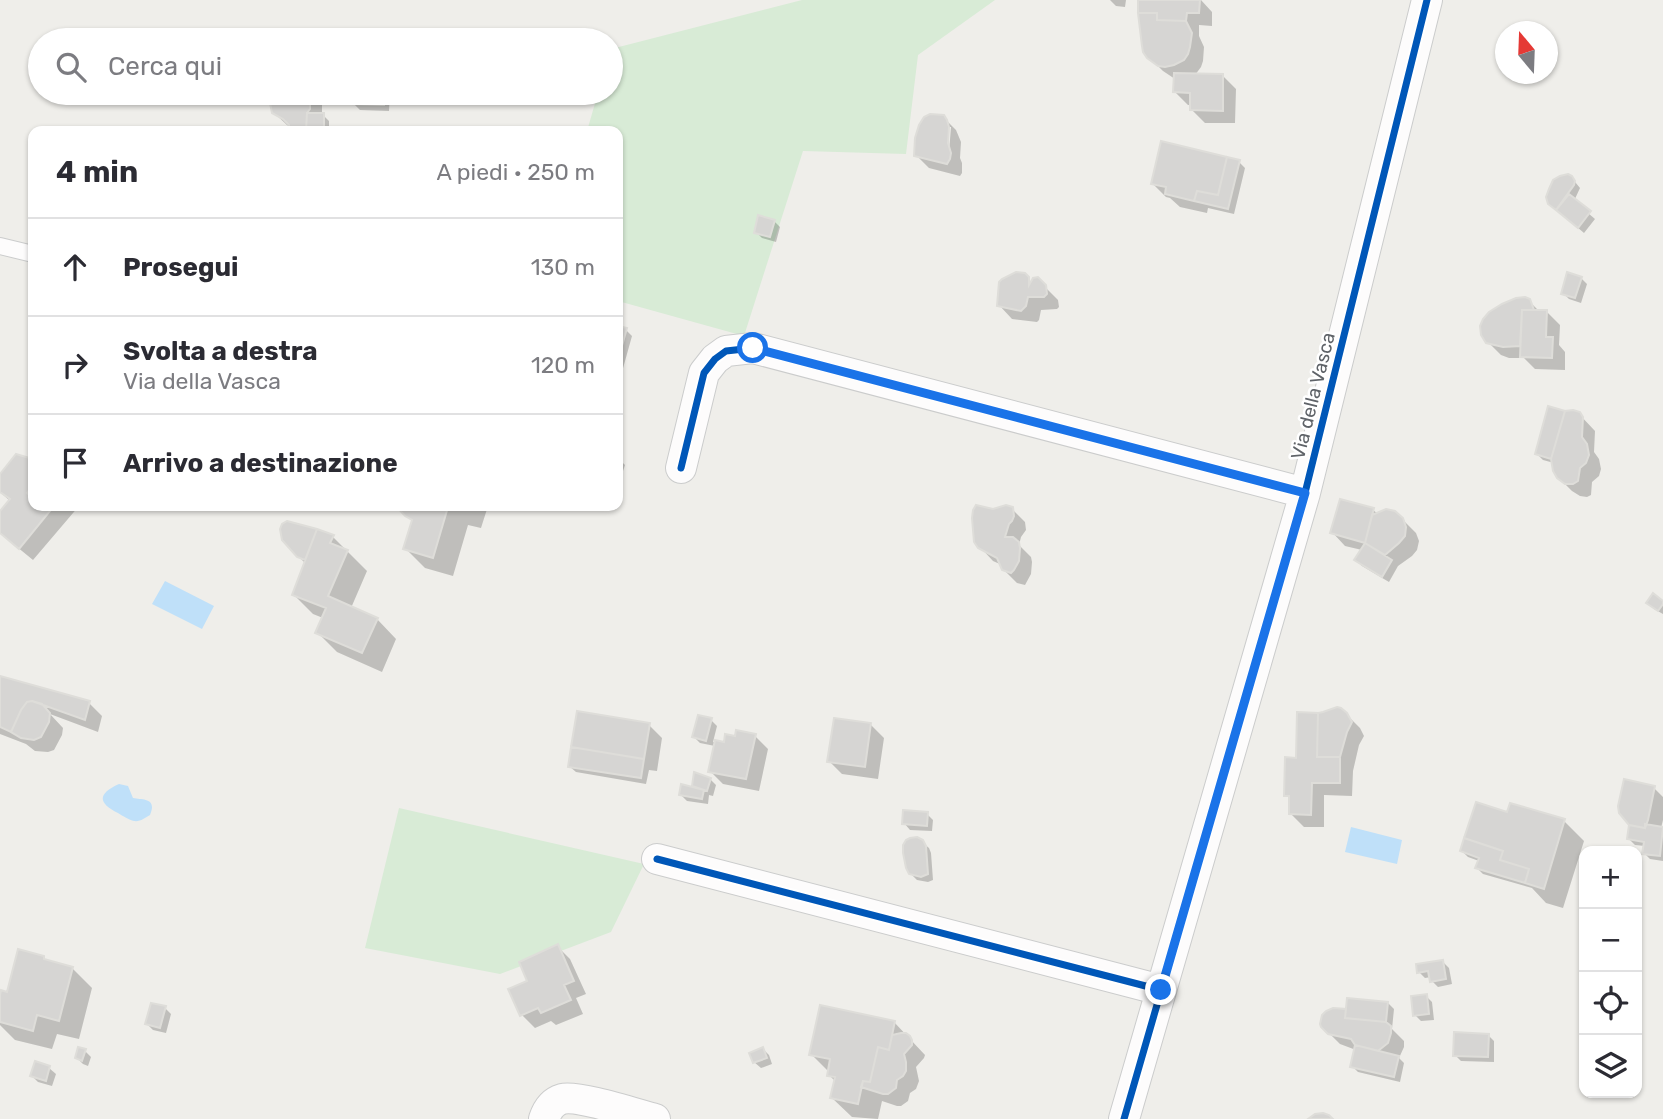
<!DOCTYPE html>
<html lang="it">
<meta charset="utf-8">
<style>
body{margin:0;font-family:Rubik,sans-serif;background:#f2f2f3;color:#2b2b33}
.controls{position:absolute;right:21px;bottom:21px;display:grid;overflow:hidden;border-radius:14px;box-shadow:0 2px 5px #0004}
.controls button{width:63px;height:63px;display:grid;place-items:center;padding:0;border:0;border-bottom:2px solid #e1e1e2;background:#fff;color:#2b2b33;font:35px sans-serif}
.compass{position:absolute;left:1495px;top:21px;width:63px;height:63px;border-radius:50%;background:#fff;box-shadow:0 2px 5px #0004;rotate:341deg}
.stop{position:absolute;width:21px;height:21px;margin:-16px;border:5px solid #1a73e8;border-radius:50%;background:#fff}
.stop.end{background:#1a73e8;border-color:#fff;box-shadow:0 2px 7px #0008}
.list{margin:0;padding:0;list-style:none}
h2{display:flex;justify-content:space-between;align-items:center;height:91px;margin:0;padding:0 28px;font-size:30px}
h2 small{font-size:23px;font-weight:400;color:#7c7c81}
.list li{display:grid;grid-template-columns:46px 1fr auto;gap:21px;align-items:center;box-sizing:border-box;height:98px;padding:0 28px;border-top:2px solid #e1e1e2}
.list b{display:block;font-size:26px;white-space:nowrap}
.list p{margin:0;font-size:23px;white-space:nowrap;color:#7c7c81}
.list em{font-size:23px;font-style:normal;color:#7c7c81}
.icon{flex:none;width:38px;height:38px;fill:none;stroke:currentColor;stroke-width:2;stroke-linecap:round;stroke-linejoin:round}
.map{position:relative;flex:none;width:1663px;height:1119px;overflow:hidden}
.search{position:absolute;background:#fff;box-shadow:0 2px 5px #0004;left:28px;top:28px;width:595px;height:77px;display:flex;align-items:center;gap:18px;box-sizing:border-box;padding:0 24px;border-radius:38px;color:#7c7c81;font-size:26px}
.panel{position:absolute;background:#fff;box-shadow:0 2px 5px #0004;left:28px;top:126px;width:595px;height:385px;border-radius:14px}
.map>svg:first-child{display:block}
</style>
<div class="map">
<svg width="1663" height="1119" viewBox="0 0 1663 1119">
<rect width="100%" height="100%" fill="#efeeea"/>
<path fill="#d8ebd6" d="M802,0H995L918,55L906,154L803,151L744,336L618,301V131H587L598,93H611V49Z
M399,808L644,864L611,932L500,974L365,948Z"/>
<path fill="#bfe0f9" d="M165,581L214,606L202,629L152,604Z
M119,784L128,786L133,798C144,800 157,798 150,815C145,818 140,822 134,821C129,820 123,816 118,813C98,803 97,794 119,784Z
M1351,827L1402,840L1397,864L1345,852Z"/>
<path fill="#0003" fill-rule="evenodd" d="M1110,0H1126L1125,7L1116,6Z
M1140,0H1201L1212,12V26L1199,25V36L1204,47L1203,61L1201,67L1195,75H1222L1236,89L1235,123H1205L1192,110V105H1188L1175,92V79L1163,71L1149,57Z
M276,93H311L322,104V114L329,121V131H291L292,128L287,125L273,112V96Z
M354,93H390L389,111L360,110L354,104Z
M943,117L956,130L961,142L960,158L962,163V173L960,176L929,168L916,155ZM947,127H951L949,152H945Z
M1239,162L1245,168L1234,214L1208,208L1207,213L1180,207L1170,198L1166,197L1153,184Z
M1571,177L1580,188L1574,201L1595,219L1584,233L1549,203Z
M774,221L780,227L776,242L762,238L756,232Z
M1025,275L1032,283L1037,279L1058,300L1059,307L1057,309L1041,310L1039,320L1037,322L1012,319L999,305Z
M1581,278L1587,284L1581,303L1569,299L1563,293Z
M1529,301L1540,312H1547L1560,325L1559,345L1565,352V370L1535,369L1524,358H1509L1501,355L1488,342Z
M618,328L626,330L632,336L620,379L618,378Z
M1579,414L1595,431L1594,452L1599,459L1601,469L1599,476L1592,482L1591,495L1587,497L1580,496L1572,491L1558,477L1554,463L1543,460L1537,454Z
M618,433L622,438L618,453Z
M16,456L33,460V506H79L33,560L0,533V514L10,501L0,492V477Z
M618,458L625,465L620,480H618Z
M398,506H488L481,528L468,525L453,576L425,568L405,548L413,522Z
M1012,509L1025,522L1026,530L1021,537L1019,545L1031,557L1032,562L1031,574L1025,585L1017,583L1003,569L1002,565L993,561L980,547L993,510Z
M1373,510L1378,514L1402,519L1416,533L1419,541L1417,550L1412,556L1398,566L1389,582L1362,566L1356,560L1362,550L1345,546L1332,532Z
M316,530L319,533L333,537L367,571L351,608L377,619L396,639L382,672L337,652L317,632L323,618L313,614L294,595L306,564L298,556Z
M1648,603H1663V614L1654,609Z
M0,678L89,703L102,716L98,732L50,714L63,728L62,735L54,750L48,752L35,751L26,744L0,734Z
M1346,714L1360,728L1364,736L1359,745L1353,771L1352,796L1324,795V827H1304L1291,814V800L1286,795L1297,760Z
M711,720L717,726L713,742L725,744L755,736L768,749L759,791L723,784L710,771L715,746L700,743L694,737Z
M870,724L884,738L878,779L842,774L829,761Z
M649,725L662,738L657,771L649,770L646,784L576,772L569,766Z
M695,774L710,779L716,785L713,796L709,795L708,804L687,801L681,795L693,789Z
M1654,788L1663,797V820L1661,828L1663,829V861L1650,859L1644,853L1645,846L1635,845L1629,839L1631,824Z
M927,814L933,820L932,831L910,830L904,823Z
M1508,814L1564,821L1584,841L1563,908L1546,903L1532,888L1483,874L1477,868L1479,861L1468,857L1462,851Z
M922,842L929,848L931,853L933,880L928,882L917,880L910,873Z
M557,946L570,959L586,994L576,998L583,1014L556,1025L551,1021L535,1028L522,1015L511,990L530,982Z
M44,958L48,962L72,968L92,988L79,1039L57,1034L52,1049L15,1040L0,1025V1002Z
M1443,962L1449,968L1452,984L1438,987L1432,981L1431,977L1425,978L1419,972Z
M1426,996L1432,1002L1434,1020L1421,1021L1415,1015Z
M1388,1003L1394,1009L1392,1029L1404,1041V1047L1399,1058L1404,1063L1400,1082L1358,1072L1352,1066L1356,1050L1340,1044L1326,1030L1345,1010Z
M165,1008L171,1014L166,1033L153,1030L147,1024Z
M894,1022L925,1055L924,1058L916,1067L919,1081L916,1089L910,1093L908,1101L901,1106H897L882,1101L878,1119L852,1117L832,1098L836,1082L829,1075V1072L811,1054Z
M1488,1035L1494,1041V1062L1461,1061L1455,1055Z
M763,1049L769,1055L772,1064L761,1068L754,1062Z
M85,1051L91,1057L88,1066L83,1064L77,1058Z
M49,1068L56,1074L52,1086L38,1082L32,1076Z"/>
<path fill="#d6d5d3" stroke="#deddd9" stroke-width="2" d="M1138,0H1200L1199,13H1187L1186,21L1157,20V13H1138Z
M1138,13H1157V20L1186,21L1192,33L1190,47L1188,54L1184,60L1174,65L1165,67L1158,66L1147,58L1143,52L1142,46Z
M1174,73L1223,74V111L1190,110V93L1173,92Z
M274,93H310V109L307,113L306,131H289V125L283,119L272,113L270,103Z
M352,93H384V105L352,104Z
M307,113H324V131H306Z
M930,114L944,115L947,120L949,127L948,143L951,153L950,159L947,164L914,156L915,138L919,125L924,117Z
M1161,141L1227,157L1218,195L1197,191L1194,201L1165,194L1166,187L1151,184Z
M1227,157L1240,160L1228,209L1194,201L1197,191L1218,195Z
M1568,174L1572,176L1575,181L1574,185L1556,210L1548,204L1546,197L1549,189L1553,180L1560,176Z
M1569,194L1591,211L1578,228L1556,210Z
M758,215L775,220L770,237L754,233Z
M1016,272L1025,273L1029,277V285L1033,278L1038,277L1046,285L1047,294L1044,297H1028L1026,306L1021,311L997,306L999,282L1002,279Z
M1567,272L1582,277L1575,298L1561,294Z
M1525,297L1530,299L1534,310H1522L1520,346L1503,347L1486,343L1481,335L1480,326L1483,319L1489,312L1502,304L1516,298Z
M1522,310H1547L1546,337H1553L1552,358L1520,357Z
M618,326L627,328L618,360Z
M1548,406L1565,411L1551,459L1535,454Z
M1573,410L1580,412L1583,417L1582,437L1587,444L1589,455L1586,463L1580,468L1578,481L1573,484H1565L1557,478L1553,471L1551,459L1565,411Z
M16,454L33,459V486L27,493L33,498V506H43L50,511L19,549L0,533V511L10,499L0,492V474Z
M1340,499L1374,508L1365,543L1330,533Z
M976,505L993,509L1006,505L1013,507L1014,516L1012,521L1009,524L1005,537H1013L1019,542L1020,548L1019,561L1014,570L1011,573L1002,570L997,558L978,548L974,542L972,518L973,510Z
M396,506H463L462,509L448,507L433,558L403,549L412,520L405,516Z
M1386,509L1395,511L1403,518L1406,527L1405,536L1399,543L1385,555L1365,543L1372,515Z
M287,521L317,529L305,560L297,557L282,540L280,529L282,524Z
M317,529L334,535L330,543L348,550L328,596L378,618L362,653L315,633L326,608L292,595Z
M1365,543L1392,560L1382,577L1354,560Z
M1653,593L1663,601V604L1658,611L1646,603Z
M0,676L90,701L85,720L32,701L27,702L21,710L11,732L0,727Z
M32,701L42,704L50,713L49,722L41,737L34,740L21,738L11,732L21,710L27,702Z
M1337,707L1341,708L1347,713L1352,722L1347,732L1340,757H1317L1318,713L1323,712Z
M577,711L650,723L644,759L571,747Z
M1297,712L1318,713L1317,757H1340V783H1312L1311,815L1289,814V796H1284L1285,757L1296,758Z
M698,715L712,718L706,741L692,737Z
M834,718L871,723L865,767L827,762Z
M736,730L756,734L746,779L708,772L715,740L724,742L725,734L735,736Z
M571,747L644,759L641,778L568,767Z
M694,772L711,778L707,791L692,786Z
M1624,779L1655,786L1648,820L1645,828L1629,825L1619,813L1618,806Z
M681,784L704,790L702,799L679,795Z
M1476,802L1507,812L1510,803L1565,819L1544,889L1525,883L1529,869L1500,860L1503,851L1464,838Z
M903,810L928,812L927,826L902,824Z
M1645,824L1663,827L1660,856L1642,854L1644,842L1627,839L1629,825L1645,828Z
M917,837L923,840L926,846L928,874L921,877L909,874L906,868L903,853V845L906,840L910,838Z
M1464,838L1503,851L1500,860L1529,869L1525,883L1475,868L1479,858L1460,851Z
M558,944L574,981L564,985L571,1000L541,1013L538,1008L520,1016L508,989L527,981L519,962Z
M18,949L44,956V959L73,967L59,1021L37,1015L33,1031L0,1022V995L1,990L7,992Z
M1443,960L1446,979L1430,982L1428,971L1417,973L1416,964Z
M1427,994L1429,1014L1413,1016L1411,996Z
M1347,998L1388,1002L1386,1022L1345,1018Z
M151,1003L166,1006L160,1028L145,1024Z
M820,1005L895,1021L889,1050L878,1047L870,1082L863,1081L858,1104L830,1098L835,1077L827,1076L830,1059L809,1055Z
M1333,1008L1346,1009L1345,1018L1386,1022L1391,1026V1033L1388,1043L1378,1051L1355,1045L1351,1039L1328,1034L1321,1027L1320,1024L1322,1015L1326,1011Z
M1454,1032L1489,1034L1488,1057L1453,1056Z
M901,1033H906L910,1036L912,1040V1045L904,1054L906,1062V1071L903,1076L897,1080L896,1088L888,1094H883L861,1087L863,1081L870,1082L878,1047L889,1050L892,1035Z
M1355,1045L1399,1056L1394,1077L1350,1067Z
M78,1047L86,1049L82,1061L75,1058Z
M763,1047L767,1058L753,1063L749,1053Z
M35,1061L50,1066L46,1081L30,1076Z
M1323,1113L1329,1115L1333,1119H1308L1315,1114Z"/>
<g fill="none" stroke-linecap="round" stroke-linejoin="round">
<g stroke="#cbcccc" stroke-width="18">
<path id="lane" d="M0,246L33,254"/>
</g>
<g stroke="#cbcccc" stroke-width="32">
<path id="street" d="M681,468L704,373L715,359L726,351L753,348L1305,493
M657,859L1161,990
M544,1119C547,1110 552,1102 562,1099C578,1095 636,1114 655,1119
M1124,1119L1305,493L1427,0"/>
</g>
<use href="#lane" stroke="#fdfcfc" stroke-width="16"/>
<use href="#street" stroke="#fdfcfc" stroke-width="30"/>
<g stroke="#fff" stroke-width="11">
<path id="cycleway" d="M681,468L704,373L715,359L726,351L753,348L1305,493
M657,859L1161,990
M1124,1119L1305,493L1427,0"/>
</g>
<use href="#cycleway" stroke="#0057b8" stroke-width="7"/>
</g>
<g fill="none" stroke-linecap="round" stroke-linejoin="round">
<path stroke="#1a73e8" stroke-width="9" d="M753,348L1305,493L1161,990"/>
</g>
<g text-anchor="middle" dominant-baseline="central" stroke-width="5" stroke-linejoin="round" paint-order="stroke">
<g font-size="19" fill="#5f6368" stroke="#fff">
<text transform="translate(1313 396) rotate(-76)">Via della Vasca</text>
</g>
</g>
</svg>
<div class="controls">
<button>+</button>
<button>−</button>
<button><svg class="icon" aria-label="locate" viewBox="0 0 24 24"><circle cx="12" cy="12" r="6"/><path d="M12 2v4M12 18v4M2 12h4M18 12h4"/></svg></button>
<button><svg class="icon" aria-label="layers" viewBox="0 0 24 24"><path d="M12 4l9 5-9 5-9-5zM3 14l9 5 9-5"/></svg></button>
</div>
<svg class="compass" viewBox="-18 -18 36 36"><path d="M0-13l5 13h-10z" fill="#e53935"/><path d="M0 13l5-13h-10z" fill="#7c7c81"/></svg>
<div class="stop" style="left:753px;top:348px"></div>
<div class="stop end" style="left:1161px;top:990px"></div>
<div class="search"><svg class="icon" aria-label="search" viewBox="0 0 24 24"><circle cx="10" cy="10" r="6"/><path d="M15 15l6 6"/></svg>Cerca qui</div>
<section class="panel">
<h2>4 min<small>A piedi · 250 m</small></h2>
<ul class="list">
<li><svg class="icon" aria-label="ahead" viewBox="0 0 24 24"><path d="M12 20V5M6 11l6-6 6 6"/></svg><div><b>Prosegui</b></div><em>130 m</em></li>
<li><svg class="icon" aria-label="right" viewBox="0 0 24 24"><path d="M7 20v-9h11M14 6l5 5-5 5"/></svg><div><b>Svolta a destra</b><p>Via della Vasca</p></div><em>120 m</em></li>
<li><svg class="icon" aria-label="arrive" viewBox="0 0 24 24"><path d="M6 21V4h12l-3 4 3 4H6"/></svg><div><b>Arrivo a destinazione</b></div></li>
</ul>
</section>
</div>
